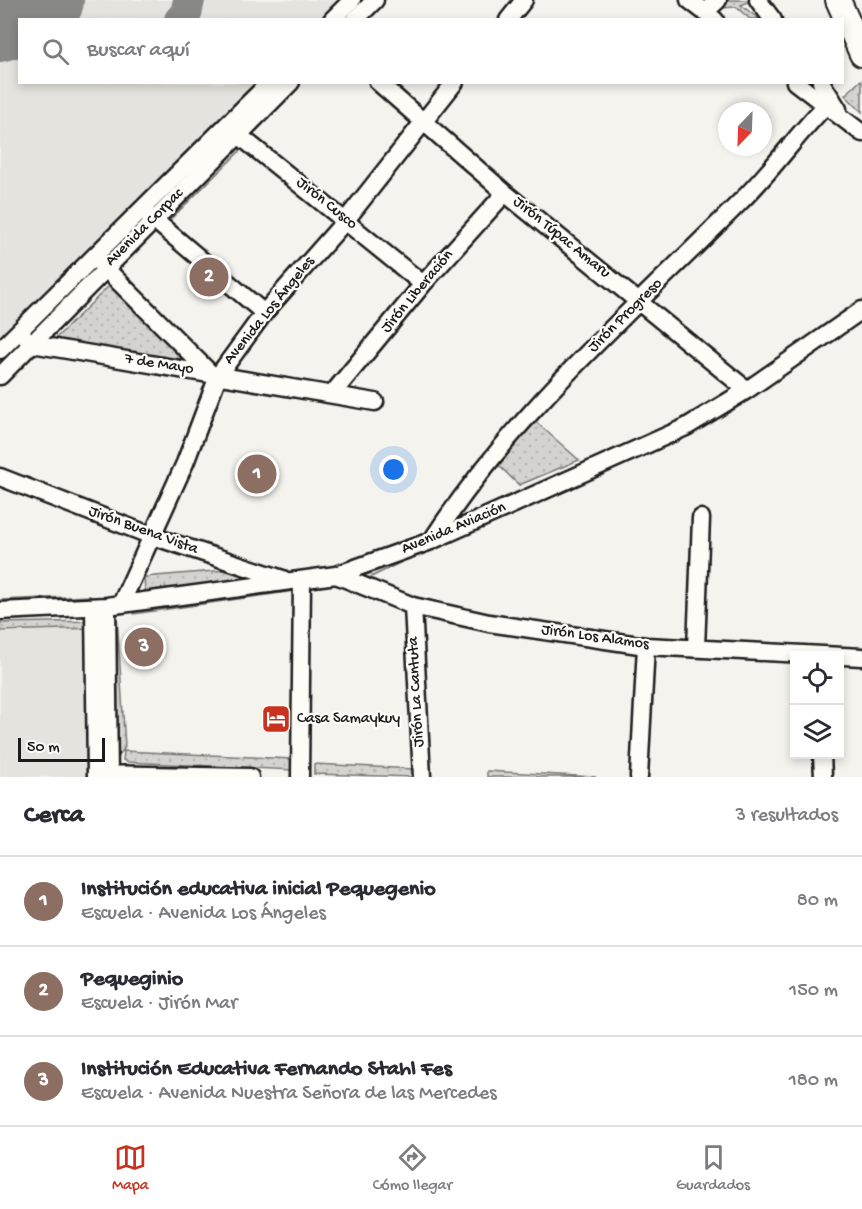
<!DOCTYPE html>
<html lang="es">
<meta charset="utf-8">
<style>
body{margin:0;font-family:"Gochi Hand",sans-serif;background:#f2f2f3;color:#2b2b33}
.controls{position:absolute;right:18px;bottom:18px;display:grid;overflow:hidden;border-radius:0px;box-shadow:0 3px 9px #0003}
.controls button{width:54px;height:54px;display:grid;place-items:center;padding:0;border:0;border-bottom:2px solid #e1e1e2;background:#fff;color:#2b2b33;font:30px sans-serif}
.compass{position:absolute;left:718px;top:102px;width:54px;height:54px;border-radius:50%;background:#fff;box-shadow:0 3px 9px #0003;rotate:203deg}
.scale{position:absolute;left:18px;bottom:15px;width:87px;box-sizing:border-box;padding-left:6px;border:3px solid #1c1c1c;border-top:0;font-size:16px;line-height:21px;white-space:nowrap;color:#1c1c1c;-webkit-text-stroke:4px #fdfcf7;paint-order:stroke}
.you{position:absolute;left:394px;top:470px;width:21px;height:21px;margin:-15px;border:4px solid #fff;border-radius:50%;background:#1a73e8;box-shadow:0 0 0 9px #1a73e833}
.badge{display:grid;place-items:center;width:39px;height:39px;border-radius:50%;background:#c8321e;color:#fff;font-size:20px;font-weight:700}
.pin{position:absolute;translate:-50% -50%;border:3px solid #fff;box-shadow:0 2px 6px #0006}
.list{margin:0;padding:0;list-style:none}
h2{display:flex;justify-content:space-between;align-items:center;height:78px;margin:0;padding:0 24px;font-size:26px}
h2 small{font-size:20px;font-weight:400;color:#7c7c81}
.list li{display:grid;grid-template-columns:39px 1fr auto;gap:18px;align-items:center;box-sizing:border-box;height:90px;padding:0 24px;border-top:2px solid #e1e1e2}
.list b{display:block;font-size:22px;white-space:nowrap}
.list p{margin:0;font-size:20px;white-space:nowrap;color:#7c7c81}
.list em{font-size:20px;font-style:normal;color:#7c7c81}
.icon{flex:none;width:33px;height:33px;fill:none;stroke:currentColor;stroke-width:2;stroke-linecap:round;stroke-linejoin:round}
.map{position:relative;flex:none;width:862px;height:777px;overflow:hidden}
.search{position:absolute;background:#fff;box-shadow:0 3px 9px #0003;left:18px;right:18px;top:18px;height:66px;display:flex;align-items:center;gap:15px;box-sizing:border-box;padding:0 21px;border-radius:0px;color:#7c7c81;font-size:22px}
.sheet{height:348px;background:#fff}
nav{display:flex;justify-content:space-around;align-items:center;box-sizing:border-box;height:84px;border-top:2px solid #e1e1e2;background:#fff;font-size:16px;color:#7c7c81}
nav a{display:grid;justify-items:center;gap:3px}
nav .on{color:#c8321e}
.map>svg:first-child{display:block}
</style>
<div class="map">
<svg width="862" height="777" viewBox="0 0 862 777">
<defs>
<pattern id="park-dots" width="8" height="8" patternUnits="userSpaceOnUse" patternTransform="scale(1.5)"><rect width="8" height="8" fill="#d4d3cf"/><path d="M2 2h.1M6 6h.1" fill="none" stroke="#b5b5b1" stroke-width="1.8" stroke-linecap="round"/></pattern>
</defs>
<rect width="100%" height="100%" fill="#f4f3ee"/>
<filter id="ink" filterUnits="userSpaceOnUse"><feTurbulence type="fractalNoise" baseFrequency=".0167" numOctaves="2"/><feDisplacementMap in="SourceGraphic" scale="12" xChannelSelector="R" yChannelSelector="G"/><feConvolveMatrix kernelMatrix="1 2 1 2 8 2 1 2 1" color-interpolation-filters="sRGB"/></filter>
<g filter="url(#ink)">
<path fill="#e4e3de" d="M0,0H346L326,19L20,20V82L262,83L0,341Z
M87,629L89,777H0V632Z"/>
<path fill="#d4d3cf" stroke="#787876" stroke-width="1.5" d="M236,145L241,150L171,219L168,218Z"/>
<path fill="url(#park-dots)" stroke="#787876" stroke-width="1.5" d="M728,0H753L741,5L759,19H750L736,7L719,8Z
M861,80L862,82V112L845,95Z
M114,281L200,362L96,348L55,339Z
M536,422L579,460L519,485L496,463Z
M440,543L365,580L361,577L360,572Z
M238,569L265,577L145,591L144,577Z
M290,586L295,591L134,614V606Z
M90,596L91,603L0,607V600Z
M117,615L125,747L116,761L114,618Z
M96,621L97,628L0,631V623Z
M124,751L292,759V770L127,762L123,760Z
M314,764L414,769V777L314,774Z
M487,771L596,777H487Z"/>
<g fill="none" stroke-linecap="round" stroke-linejoin="round">
<path stroke="#888885" stroke-width="32" d="M180,20L186,14L189,0
M0,46L20,41"/>
<path stroke="#888885" stroke-width="78" d="M26,20L45,0"/>
<g stroke="#1c1c1c" stroke-width="21">
<path id="minor" d="M689,0L715,20
M758,0L773,20
M705,12L718,0
M332,20L352,0
M355,20L375,0
M508,20L524,0
M378,82L505,193L747,390
M795,82L862,133
M821,82L838,109
M230,128L423,284
M146,213L264,313
M97,260L211,374
M26,338L32,344L375,402
M0,350L270,82
M0,376L291,82
M333,393L423,284L505,193
M0,477L152,536L283,579
M432,540C515,412 634,309 741,201C774,169 799,131 832,99
M336,575L413,606L489,623L646,646L862,657
M121,604L185,463L218,376L264,313L346,220L455,82
M107,606L109,777
M413,606L422,777
M94,607L96,777
M0,611L107,606L336,575L431,541L686,427L747,390L862,310
M696,648L701,518
M822,754L823,777
M98,774L250,777
M300,777L302,580
M639,777L646,646"/>
</g>
<g stroke="#1c1c1c" stroke-width="28">
<path id="highway" d="M838,0L862,54"/>
</g>
<use href="#minor" stroke="#fdfcf7" stroke-width="16"/>
<use href="#highway" stroke="#fdfcf7" stroke-width="24"/>
</g>
</g>
<defs>
<g id="hotel-square" transform="scale(1.5)"><rect x="-9" y="-9" width="18" height="18" rx="4" fill="#c8321e" stroke="#fdfcf7"/><path d="M-6-4.5h1.5V1H6V5H4.5V3h-9V5H-6ZM-4 0a1.8 1.8 0 1 1 3.6 0ZM.5 0V-2.5h3Q6-2.5 6 0Z" fill="#fff"/></g>
</defs>
<g fill-rule="evenodd">
<use href="#hotel-square" x="276" y="719"/>
</g>
<g text-anchor="middle" dominant-baseline="central" stroke-width="4.5" stroke-linejoin="round" paint-order="stroke">
<g font-size="16" fill="#1c1c1c" stroke="#fdfcf7">
<text transform="translate(326 204) rotate(39)">Jirón Cusco</text>
<text transform="translate(145 228) rotate(-45)">Avenida Corpac</text>
<text transform="translate(561 238) rotate(39)">Jirón Túpac Amaru</text>
<text transform="translate(418 292) rotate(-50)">Jirón Liberación</text>
<text transform="translate(270 311) rotate(-51)">Avenida Los Ángeles</text>
<text transform="translate(626 316) rotate(-45)">Jirón Progreso</text>
<text transform="translate(159 365) rotate(9)">7 de Mayo</text>
<text transform="translate(454 529) rotate(-23)">Avenida Aviación</text>
<text transform="translate(143 531) rotate(20)">Jirón Buena Vista</text>
<text transform="translate(595 638) rotate(8)">Jirón Los Alamos</text>
<text transform="translate(417 692) rotate(-93)">Jirón La Cantuta</text>
</g>
<g font-size="16" fill="#1c1c1c" stroke="#fdfcf7" text-anchor="start">
<text x="297" y="719">Casa Samaykuy</text>
</g>
</g>
</svg>
<div class="controls">
<button><svg class="icon" aria-label="locate" viewBox="0 0 24 24"><circle cx="12" cy="12" r="6"/><path d="M12 2v4M12 18v4M2 12h4M18 12h4"/></svg></button>
<button><svg class="icon" aria-label="layers" viewBox="0 0 24 24"><path d="M12 4l9 5-9 5-9-5zM3 14l9 5 9-5"/></svg></button>
</div>
<svg class="compass" viewBox="-18 -18 36 36"><path d="M0-13l5 13h-10z" fill="#e53935"/><path d="M0 13l5-13h-10z" fill="#7c7c81"/></svg>
<div class="scale">50 m</div>
<div class="you"></div>
<div class="pin badge" style="left:257px;top:474px;background:#8d6e63">1</div>
<div class="pin badge" style="left:209px;top:277px;background:#8d6e63">2</div>
<div class="pin badge" style="left:144px;top:647px;background:#8d6e63">3</div>
<div class="search"><svg class="icon" aria-label="search" viewBox="0 0 24 24"><circle cx="10" cy="10" r="6"/><path d="M15 15l6 6"/></svg>Buscar aquí</div>
</div>
<section class="sheet">
<h2>Cerca<small>3 resultados</small></h2>
<ul class="list">
<li><span class="badge" style="background:#8d6e63">1</span><div><b>Institución educativa inicial Pequegenio</b><p>Escuela · Avenida Los Ángeles</p></div><em>80 m</em></li>
<li><span class="badge" style="background:#8d6e63">2</span><div><b>Pequeginio</b><p>Escuela · Jirón Mar</p></div><em>150 m</em></li>
<li><span class="badge" style="background:#8d6e63">3</span><div><b>Institución Educativa Fernando Stahl Fes</b><p>Escuela · Avenida Nuestra Señora de las Mercedes</p></div><em>180 m</em></li>
</ul>
</section>
<nav>
<a class="on"><svg class="icon" aria-label="map" viewBox="0 0 24 24"><path d="M3 6l6-2 6 2 6-2v14l-6 2-6-2-6 2zM9 4v14M15 6v14"/></svg>Mapa</a>
<a><svg class="icon" aria-label="directions" viewBox="0 0 24 24"><path d="M12 3l9 9-9 9-9-9zM9 14v-3h6M13 9l2 2-2 2"/></svg>Cómo llegar</a>
<a><svg class="icon" aria-label="saved" viewBox="0 0 24 24"><path d="M7 4h10v16l-5-4-5 4z"/></svg>Guardados</a>
</nav>
